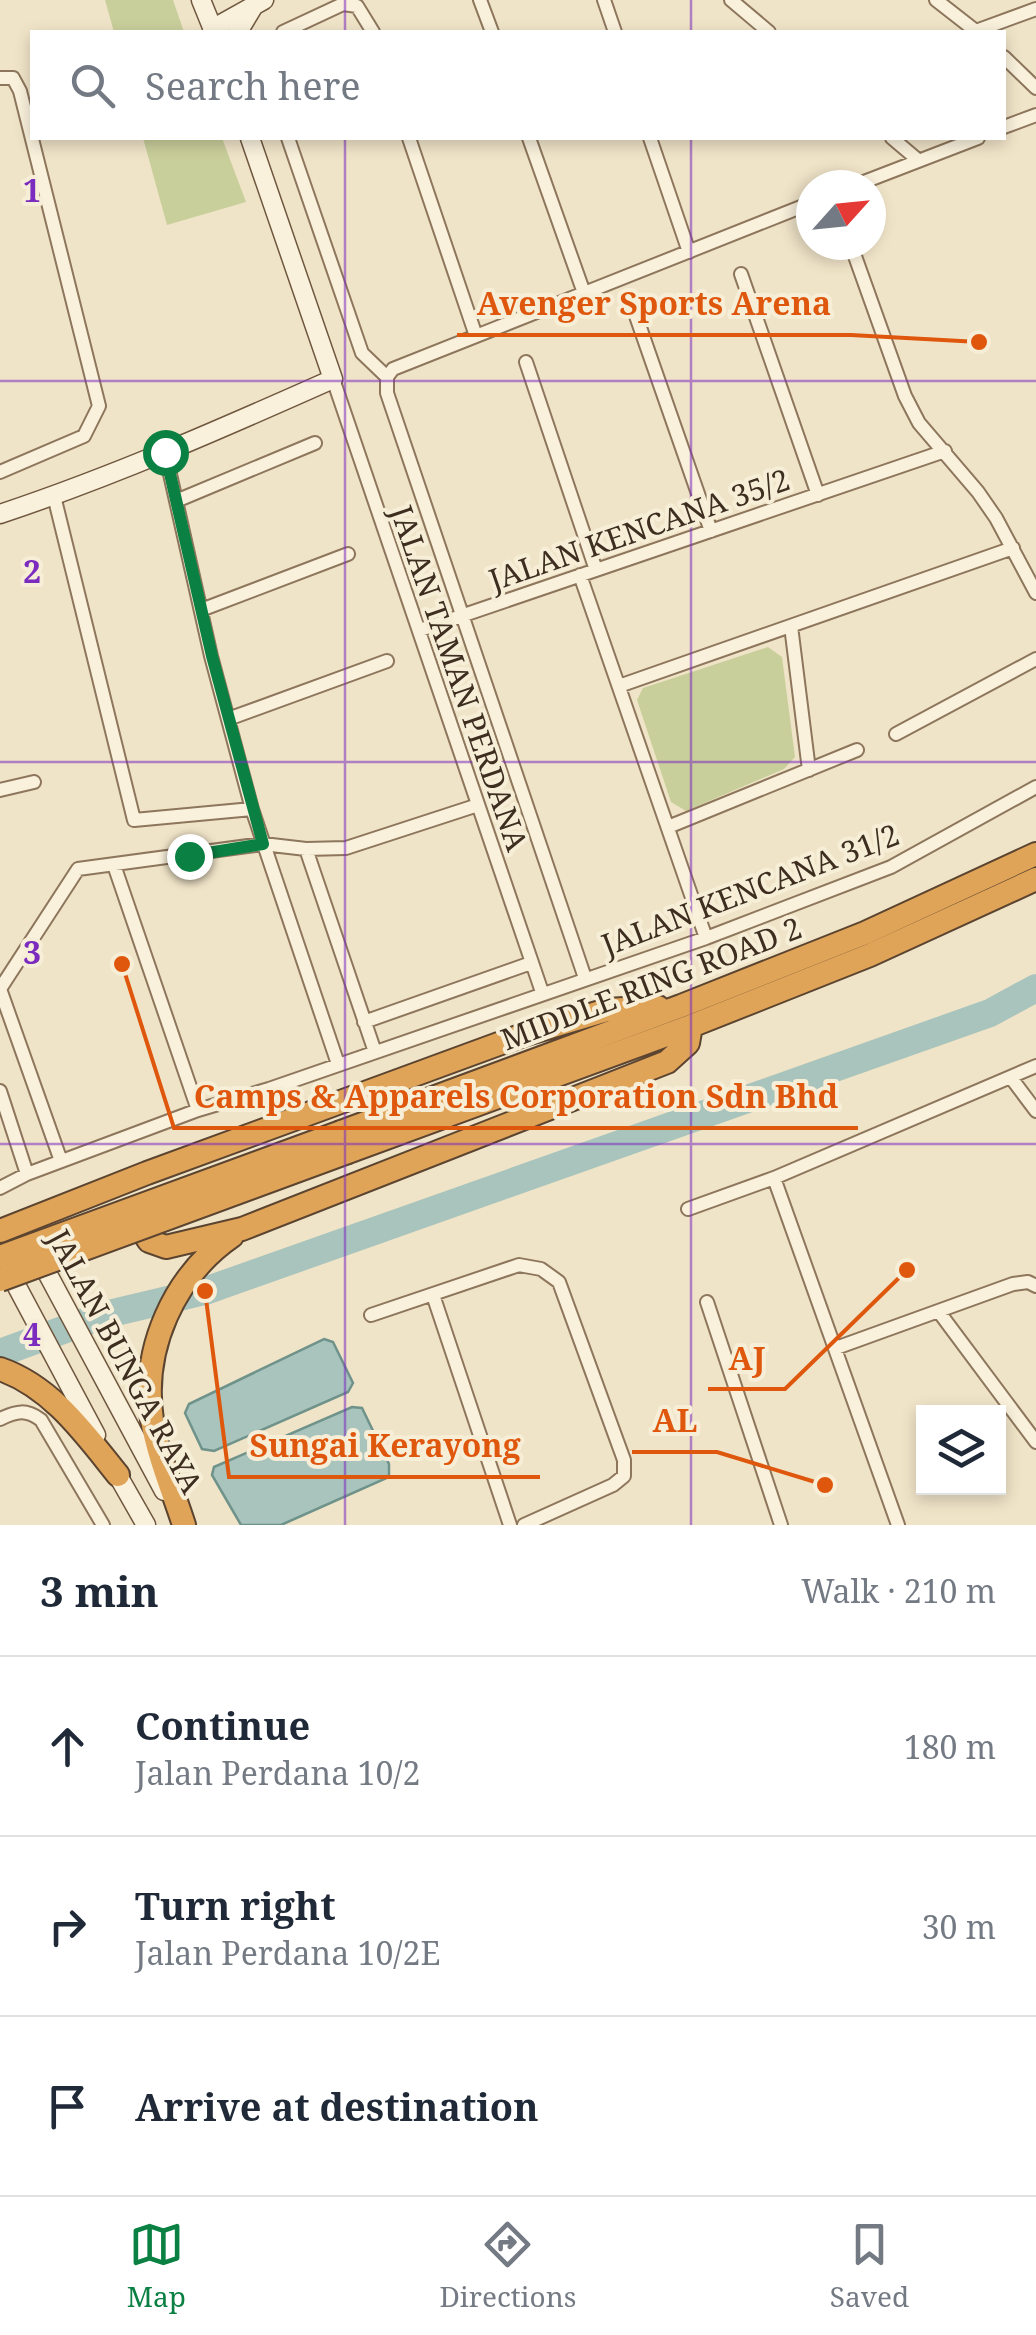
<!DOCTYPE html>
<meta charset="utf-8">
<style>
body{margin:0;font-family:"Noto Serif",serif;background:#f6f6f7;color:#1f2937}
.controls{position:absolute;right:30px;bottom:30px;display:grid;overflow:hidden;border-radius:0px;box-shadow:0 5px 15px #0003}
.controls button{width:90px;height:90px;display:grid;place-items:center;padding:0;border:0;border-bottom:2px solid #e0e1e3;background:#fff;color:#1f2937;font:50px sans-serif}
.compass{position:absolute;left:796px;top:170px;width:90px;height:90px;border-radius:50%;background:#fff;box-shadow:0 5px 15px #0003;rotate:63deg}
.stop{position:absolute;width:30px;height:30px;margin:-22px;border:8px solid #0b8043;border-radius:50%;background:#fff}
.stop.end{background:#0b8043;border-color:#fff;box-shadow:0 2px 10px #0008}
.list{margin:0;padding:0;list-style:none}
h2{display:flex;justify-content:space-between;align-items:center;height:130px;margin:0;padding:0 40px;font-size:42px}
h2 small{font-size:32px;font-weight:400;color:#747a83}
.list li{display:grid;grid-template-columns:65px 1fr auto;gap:30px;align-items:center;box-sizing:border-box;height:180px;padding:0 40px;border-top:2px solid #e0e1e3}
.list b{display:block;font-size:38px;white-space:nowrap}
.list p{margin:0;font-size:32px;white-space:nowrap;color:#747a83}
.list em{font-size:32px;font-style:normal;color:#747a83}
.icon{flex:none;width:55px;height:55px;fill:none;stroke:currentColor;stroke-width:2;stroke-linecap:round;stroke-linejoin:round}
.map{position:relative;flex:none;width:1036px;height:1525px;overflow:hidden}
.search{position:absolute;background:#fff;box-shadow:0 5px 15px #0003;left:30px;right:30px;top:30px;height:110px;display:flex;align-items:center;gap:25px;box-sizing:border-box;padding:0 35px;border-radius:0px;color:#747a83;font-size:38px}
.sheet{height:670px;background:#fff}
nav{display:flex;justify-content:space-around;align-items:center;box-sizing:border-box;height:140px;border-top:2px solid #e0e1e3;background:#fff;font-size:28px;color:#747a83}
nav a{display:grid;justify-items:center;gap:5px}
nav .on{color:#0b8043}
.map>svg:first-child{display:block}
</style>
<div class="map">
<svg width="1036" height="1525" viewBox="0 0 1036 1525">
<rect width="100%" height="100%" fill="#f0e4c8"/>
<path fill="#c9cf9b" d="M105,0H173L184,32H114Z
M143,138H222L246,202L167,225Z
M768,647L782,657L795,757L784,769L686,811L671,802L637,700L643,688Z"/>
<path fill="#a9c4bc" stroke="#6f938a" stroke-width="2.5" d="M324,1339L333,1342L353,1383L348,1392L214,1451L202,1449L185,1413L189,1404Z
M352,1407L362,1408L389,1464V1477L281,1525H241L212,1475L214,1467Z"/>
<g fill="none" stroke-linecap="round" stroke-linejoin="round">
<path stroke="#a9c4bc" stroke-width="28" d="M0,1353L104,1315L205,1291L990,1013L1036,988"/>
<g stroke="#8d765c" stroke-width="16">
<path id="street" d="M480,0L492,32
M604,0L615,32
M731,0L769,32
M936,0L977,32
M976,31L1036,9
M283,32L343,4L357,6L373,32
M1004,57L1036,88
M0,78H13L20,91L99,406L84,436L0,472
M1004,127L1036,115
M288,138L362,353L387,377
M409,138L476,336
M529,138L584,293
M650,138L689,252
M892,138L918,160
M856,185L978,138
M851,245L905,396L919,423L978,492L996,518L1036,593
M741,274L818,495
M636,316L711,531
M526,362L596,570
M387,377V393L585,978
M387,377L393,369L811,203
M333,379L542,992
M165,452L211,656L252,809L338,1064
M54,496L134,820L252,809
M176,501L315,443
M580,575L706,938
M201,610L348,554
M791,626L809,770
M420,630L945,451
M619,686L1013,548
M228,719L387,661
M896,734L1036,659
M0,790L34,782
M668,827L857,750
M306,849L375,1052
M114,865L198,1110
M364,1022L531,963
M1012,1079L1036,1111
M0,1091L27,1174
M61,1161L0,989L78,869L263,844L306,849L346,848L478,805
M774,1178L898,1525
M0,1188L27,1174L198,1110L269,1089L706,938L891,867L1036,787
M688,1209L774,1178L1036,1066
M433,1295L510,1525
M707,1302L781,1525
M939,1312L1036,1442
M371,1315L519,1265L541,1269L559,1282L624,1460V1476L613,1485L524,1525
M836,1348L1013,1284L1028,1282L1036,1286
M0,1419C17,1411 26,1409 41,1420L103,1525"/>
</g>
<g stroke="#6f573f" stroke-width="21">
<path id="secondary" d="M201,0L214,32
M212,29L264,0
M238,32L253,7
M0,514C114,476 223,428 333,379L250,138
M37,1254L164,1491
M7,1268L96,1435
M113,1467L146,1525"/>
</g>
<g stroke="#5b4430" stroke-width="26">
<path id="highway" d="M341,1132L681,1006L865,933L1036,854
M348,1152L691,1026L870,955L1036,879
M135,1211L136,1221L149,1241L166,1247L242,1229L667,1062L688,1043L691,1026
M0,1231L147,1173L523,1035L607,1010L658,1007
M0,1369C52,1387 85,1434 118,1475
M184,1525C173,1491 158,1456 152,1420C141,1349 174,1276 232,1236"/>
</g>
<use href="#street" stroke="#faf1dc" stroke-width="12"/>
<use href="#secondary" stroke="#faf1dc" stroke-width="18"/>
<use href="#highway" stroke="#e0a458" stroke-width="22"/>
<g stroke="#5b4430" stroke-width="26" stroke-linecap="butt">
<path id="highway-bridge" d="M0,1257L341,1132
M0,1280L348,1152"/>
</g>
<use href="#highway-bridge" stroke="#e0a458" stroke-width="22"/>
</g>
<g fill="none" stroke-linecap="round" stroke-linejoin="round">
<path stroke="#0b8043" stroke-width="12" d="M165,452L212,656L263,844L189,856"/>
</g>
<path fill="none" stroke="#7b2cbf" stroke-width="2.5" stroke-opacity="0.55" d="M345,0V32M691,0V32M345,138V1525M691,138V1525M0,381H1036M0,762H1036M0,1144H1036"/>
<g text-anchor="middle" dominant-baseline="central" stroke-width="8" stroke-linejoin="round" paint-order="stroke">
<g font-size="30" fill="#3d2e20" stroke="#f7eed8">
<text transform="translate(639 529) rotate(-19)">JALAN KENCANA 35/2</text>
<text transform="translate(460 678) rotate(71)">JALAN TAMAN PERDANA</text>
<text transform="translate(750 889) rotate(-21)">JALAN KENCANA 31/2</text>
<text transform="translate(651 983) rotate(-21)">MIDDLE RING ROAD 2</text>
<text transform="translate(126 1361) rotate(62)">JALAN BUNGA RAYA</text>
</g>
</g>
<g font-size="32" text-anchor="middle" font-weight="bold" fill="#7b2cbf" stroke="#f7eed8" stroke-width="8" stroke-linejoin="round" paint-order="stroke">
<text x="32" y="202">1</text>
<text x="32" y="583">2</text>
<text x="32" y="964">3</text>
<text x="32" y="1346">4</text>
</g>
<path fill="none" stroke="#df570d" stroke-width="4" d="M979 342L851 335H457M122 964L174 1128H858M907 1270L785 1389H708M825 1485L717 1452H632M205 1291L229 1477H540"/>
<g fill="#df570d" stroke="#f7eed8" stroke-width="4">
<circle cx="979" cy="342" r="10"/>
<circle cx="122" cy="964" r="10"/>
<circle cx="907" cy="1270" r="10"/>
<circle cx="825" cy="1485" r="10"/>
<circle cx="205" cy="1291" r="10"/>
</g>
<g font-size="32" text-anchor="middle" font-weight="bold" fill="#df570d" stroke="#f7eed8" stroke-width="8" stroke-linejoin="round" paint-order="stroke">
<text x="654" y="315">Avenger Sports Arena</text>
<text x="516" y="1108">Camps &amp; Apparels Corporation Sdn Bhd</text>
<text x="747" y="1370">AJ</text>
<text x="675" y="1432">AL</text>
<text x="385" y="1457">Sungai Kerayong</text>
</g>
</svg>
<div class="controls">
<button><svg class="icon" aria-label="layers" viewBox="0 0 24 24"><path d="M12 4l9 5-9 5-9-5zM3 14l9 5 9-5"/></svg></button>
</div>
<svg class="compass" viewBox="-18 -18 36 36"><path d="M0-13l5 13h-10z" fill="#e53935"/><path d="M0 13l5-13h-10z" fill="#747a83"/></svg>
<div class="stop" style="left:165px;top:452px"></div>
<div class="stop end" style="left:189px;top:856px"></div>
<div class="search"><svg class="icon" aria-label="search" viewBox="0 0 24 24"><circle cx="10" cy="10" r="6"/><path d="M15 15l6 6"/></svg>Search here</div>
</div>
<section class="sheet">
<h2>3 min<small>Walk · 210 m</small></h2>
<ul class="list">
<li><svg class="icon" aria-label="ahead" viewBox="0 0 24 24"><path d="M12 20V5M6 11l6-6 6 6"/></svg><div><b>Continue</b><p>Jalan Perdana 10/2</p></div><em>180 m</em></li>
<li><svg class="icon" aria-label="right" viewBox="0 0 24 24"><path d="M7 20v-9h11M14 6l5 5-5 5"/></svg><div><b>Turn right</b><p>Jalan Perdana 10/2E</p></div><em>30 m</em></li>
<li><svg class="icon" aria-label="arrive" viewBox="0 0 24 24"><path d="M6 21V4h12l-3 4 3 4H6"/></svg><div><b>Arrive at destination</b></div></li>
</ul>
</section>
<nav>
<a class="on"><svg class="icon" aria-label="map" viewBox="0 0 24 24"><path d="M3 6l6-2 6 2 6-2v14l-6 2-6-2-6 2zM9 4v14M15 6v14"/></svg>Map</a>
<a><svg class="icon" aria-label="directions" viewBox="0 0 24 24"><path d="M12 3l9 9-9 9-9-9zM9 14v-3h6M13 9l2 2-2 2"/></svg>Directions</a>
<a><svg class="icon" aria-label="saved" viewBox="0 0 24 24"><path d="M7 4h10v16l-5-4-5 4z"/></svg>Saved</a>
</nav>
